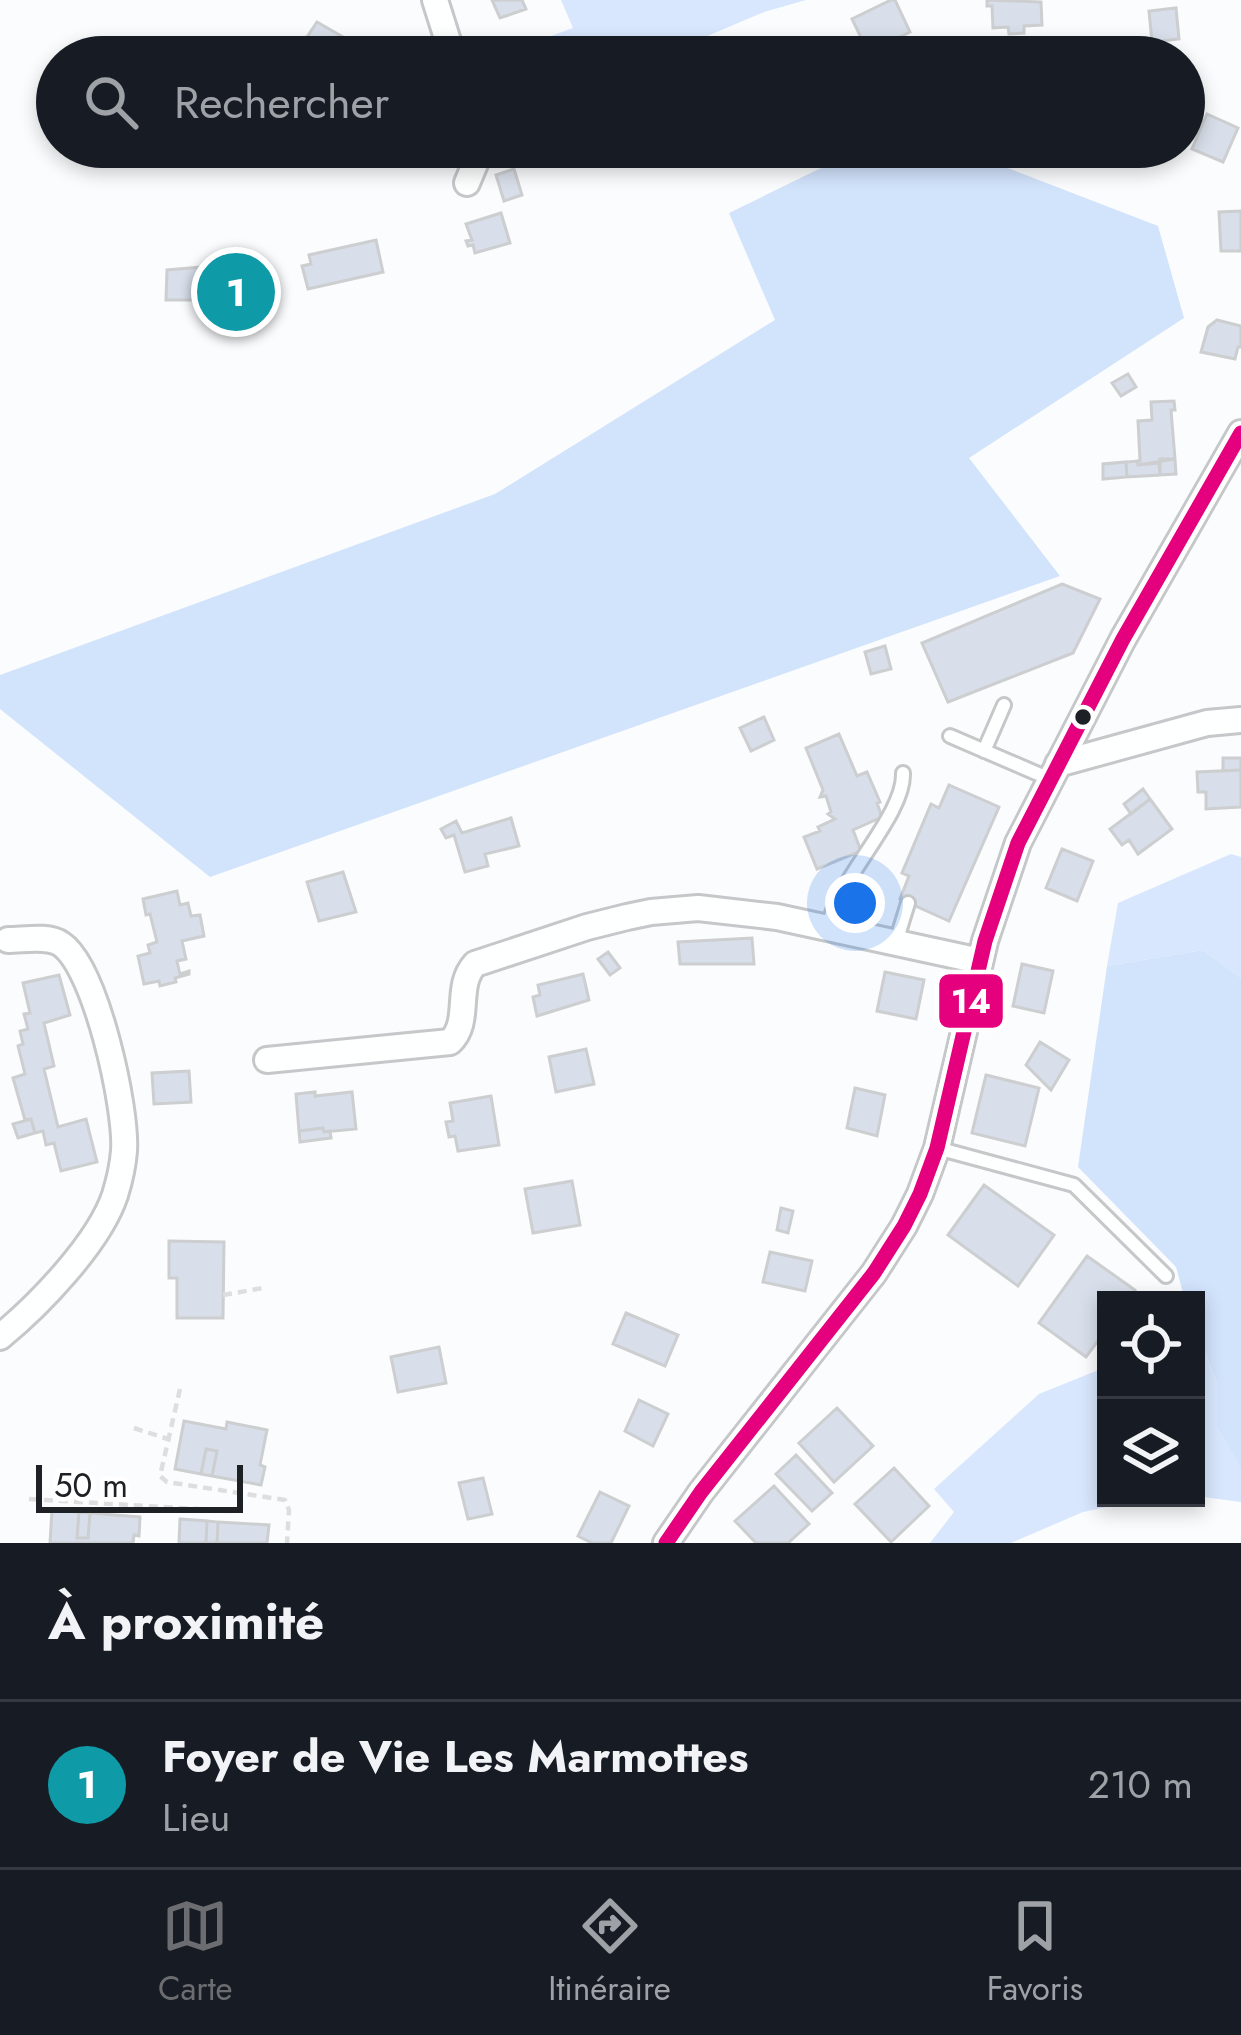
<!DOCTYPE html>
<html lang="fr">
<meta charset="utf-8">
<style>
body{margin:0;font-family:Jost,sans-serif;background:#242831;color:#f1f3f6}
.controls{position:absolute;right:36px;bottom:36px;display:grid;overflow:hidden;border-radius:0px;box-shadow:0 6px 18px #0003}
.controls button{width:108px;height:108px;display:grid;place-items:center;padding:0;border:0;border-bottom:3px solid #363941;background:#171b24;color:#f1f3f6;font:60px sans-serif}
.scale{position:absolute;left:36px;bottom:30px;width:207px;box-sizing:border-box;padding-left:12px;border:6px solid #1d2024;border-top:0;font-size:33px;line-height:42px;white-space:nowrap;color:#1d2024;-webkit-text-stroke:9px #fff;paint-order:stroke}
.you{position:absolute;left:855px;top:903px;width:42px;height:42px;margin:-30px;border:9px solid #fff;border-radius:50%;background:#1a73e8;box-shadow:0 0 0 18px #1a73e833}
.badge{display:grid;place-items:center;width:78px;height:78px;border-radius:50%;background:#6b6d70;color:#fff;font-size:39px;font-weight:700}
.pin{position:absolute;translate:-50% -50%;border:6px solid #fff;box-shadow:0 3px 12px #0006}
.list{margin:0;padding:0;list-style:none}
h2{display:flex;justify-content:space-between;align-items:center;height:156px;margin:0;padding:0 48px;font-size:51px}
h2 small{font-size:39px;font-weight:400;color:#9ea1a6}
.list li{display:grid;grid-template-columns:78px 1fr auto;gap:36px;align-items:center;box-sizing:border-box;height:168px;padding:0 48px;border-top:3px solid #363941}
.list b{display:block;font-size:45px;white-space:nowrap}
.list p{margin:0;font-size:39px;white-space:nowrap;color:#9ea1a6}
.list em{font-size:39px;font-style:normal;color:#9ea1a6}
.icon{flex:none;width:66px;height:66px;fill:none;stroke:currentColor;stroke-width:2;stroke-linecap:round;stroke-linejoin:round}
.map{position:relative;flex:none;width:1241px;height:1543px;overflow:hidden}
.search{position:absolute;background:#171b24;box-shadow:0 6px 18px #0003;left:36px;right:36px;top:36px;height:132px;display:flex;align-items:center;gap:30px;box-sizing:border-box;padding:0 42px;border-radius:66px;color:#9ea1a6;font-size:45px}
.sheet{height:324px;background:#171b24}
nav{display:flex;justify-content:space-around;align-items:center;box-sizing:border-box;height:168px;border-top:3px solid #363941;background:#171b24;font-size:33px;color:#9ea1a6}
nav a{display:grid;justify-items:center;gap:6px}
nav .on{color:#6b6d70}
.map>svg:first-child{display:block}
</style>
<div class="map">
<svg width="1241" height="1543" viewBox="0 0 1241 1543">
<rect width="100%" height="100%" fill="#fbfcfd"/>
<path fill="#d8e7fd" d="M561,0H806L764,12L658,57H493L573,28Z
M1231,854L1241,857V978L1203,950L1107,966L1118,903Z
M1196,1329L1217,1383V1427L1241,1469V1502L1196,1496Z
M1106,1367V1498H1149L1083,1512L1011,1543H930L954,1512L934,1489L1039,1394Z"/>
<path fill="#d2e3fc" d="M864,147H953L1158,226L1184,318L969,458L1060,576L210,877L0,709V675L495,494L775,320L729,213Z
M1203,950L1241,978V1469L1217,1427V1383L1196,1329V1300H1185L1176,1267L1078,1167L1107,966Z"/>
<path fill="#d8dfea" stroke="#ccced0" stroke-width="3" d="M492,0H522L526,9L500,18Z
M891,0H895L910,32L868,52L852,19Z
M987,0L1041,2L1042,25L1024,26V33L1009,34L1008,27L993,28L992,6H987Z
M1176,8L1179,39L1152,42L1149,11Z
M317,22L343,37L338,45L351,52L348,57H293L289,54L297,39L307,37Z
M1207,114L1238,128L1223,162L1192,149Z
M582,147H646L644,161L616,157L606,163L604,160L589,166Z
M514,169L522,195L504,201L496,175Z
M1241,211V251H1221L1219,212Z
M501,213L510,243L475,253L473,245L468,246L466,241L472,240L466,224Z
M376,240L383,272L308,289L302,266L311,264L309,255Z
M261,262L266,319L209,324L208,288L198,289L193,295V300H166L167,270Z
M1217,320L1241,326V347H1238L1235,359L1201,352L1208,327Z
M1128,374L1136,387L1121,396L1112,383Z
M1174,401L1175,410H1171L1175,459L1138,465L1137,461H1140L1138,421L1152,420L1151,402Z
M1160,459H1175L1176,474L1160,475Z
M1137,461L1138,465L1159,463L1160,475L1127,477L1126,462Z
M1126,462L1127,477L1103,479V464Z
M1062,584L1100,599L1073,653L948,702L922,643Z
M885,646L891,669L871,674L865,652Z
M764,717L774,740L751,751L740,728Z
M839,734L857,776L867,772L880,802L877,803L882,817L853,830L861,851L817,869L804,837L820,831L818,827L835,819L828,814L831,812L826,796L820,797L823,790L806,748Z
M1223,758H1241V770L1223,771Z
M1241,770V807L1206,809V792H1198L1197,772Z
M949,785L999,807L949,921L900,899L909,876L902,873L931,804L939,808Z
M1143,789L1150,799L1131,814L1124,804Z
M1150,799L1172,829L1138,854L1129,840L1122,845L1110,829Z
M511,818L519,846L485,854L488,866L465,872L454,835L446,838L441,829L456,821L462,833Z
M1062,849L1093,861L1077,901L1046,888Z
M343,872L356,912L319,921L307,882Z
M177,891L180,905L188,903L191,916L200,915L204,936L182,941L186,959L177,961L179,970L180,974L189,971V974L175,978L176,982L160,986L159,981L144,984L138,956L150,953L148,945L157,942L150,914L146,915L143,899Z
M752,938L754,964H680L678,942Z
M608,952L620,968L610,975L598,959Z
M1022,964L1053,971L1044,1013L1013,1006Z
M885,972L924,980L916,1019L877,1011Z
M583,974L589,1000L537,1016L533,997L540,995L538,985Z
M59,975L70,1015L44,1023L54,1066L44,1069L58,1127L86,1119L97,1162L61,1171L54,1143L46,1145L43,1131L35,1133L31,1119L25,1120L13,1078L25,1074L18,1046L23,1044L20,1031L28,1029L24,1014L30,1013L23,983Z
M1040,1042L1069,1060L1051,1090L1026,1065Z
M586,1049L594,1084L556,1092L549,1057Z
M189,1071L191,1102L154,1104L152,1073Z
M986,1075L1039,1088L1025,1146L972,1133Z
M855,1088L885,1095L877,1136L847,1128Z
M315,1092V1096L352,1092L356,1129L324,1132L323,1128L299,1131L296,1094Z
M491,1096L499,1145L458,1151L455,1136L449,1137L446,1122L453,1121L450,1103Z
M31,1119L35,1133L18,1138L13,1124Z
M323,1128L324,1132L330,1131L331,1138L300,1142L299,1131Z
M572,1181L580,1225L533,1233L525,1189Z
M984,1185L1054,1235L1018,1286L948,1235Z
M781,1208L793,1211L788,1233L777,1230Z
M169,1241L224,1242L223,1318H177V1278H169Z
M770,1252L812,1261L805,1291L763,1282Z
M1087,1256L1135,1290L1128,1300H1106V1330L1086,1357L1039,1323Z
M626,1313L678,1335L665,1366L613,1344Z
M439,1347L446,1383L398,1392L391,1357Z
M639,1400L668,1414L653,1446L625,1431Z
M837,1408L873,1446L834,1482L799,1443Z
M184,1421L226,1429L227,1422L267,1430L260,1465L265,1467L261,1485L212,1476L217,1451L206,1449L201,1474L175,1469Z
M206,1449L217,1451L212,1476L201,1474Z
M796,1455L832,1493L812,1511L776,1474Z
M894,1468L929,1506L891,1542L855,1504Z
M483,1478L492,1514L468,1519L459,1483Z
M774,1486L809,1524L788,1543H756L735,1521Z
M600,1492L629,1506L611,1543H592L578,1536Z
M52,1510L79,1512L77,1538H88L90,1513L140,1517L139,1536L134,1535L133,1543H50Z
M79,1512L90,1513L88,1538H77Z
M180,1519L207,1521L206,1543H179Z
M207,1521L218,1522L217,1543H206Z
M218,1522L269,1525L267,1543H217Z"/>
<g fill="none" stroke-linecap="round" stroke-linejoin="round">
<g stroke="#c5c7c9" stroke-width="18">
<path id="service" d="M950,736L1050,779
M984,751L1004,705
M828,927C837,879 905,815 903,773
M896,942L908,903
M937,1148L1074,1185L1166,1276"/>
</g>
<g stroke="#c5c7c9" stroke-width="30">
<path id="minor" d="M435,0L453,57
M467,183L477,159V147
M1058,764L1207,723L1241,720
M267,1060L450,1042C472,1021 454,987 475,964L587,927L627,917L651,912L698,908L777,917L980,961
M0,1337C39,1305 99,1243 115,1195C119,1182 123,1164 124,1151C127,1109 96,967 61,944C48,935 24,940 8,940
M666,1543L701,1492L874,1273L904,1226L920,1194L937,1148L985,941L1018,843L1123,639L1241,433"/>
</g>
<path stroke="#dededf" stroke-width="4.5" stroke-dasharray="9 6" stroke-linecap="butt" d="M223,1295L263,1288
M180,1389L160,1476L167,1482L285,1500L289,1510L287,1543
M134,1428L168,1439
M29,1499L230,1511"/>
<use href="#service" stroke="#feffff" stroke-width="12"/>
<use href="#minor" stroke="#feffff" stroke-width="24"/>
<g stroke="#fff" stroke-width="24">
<path id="bus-1" d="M666,1543L701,1492L874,1273L904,1226L920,1194L937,1148L985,941L1018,843L1123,639L1241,433"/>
</g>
<use href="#bus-1" stroke="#e5007d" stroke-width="15"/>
</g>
<circle fill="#1d2024" stroke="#fff" stroke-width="4.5" cx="1083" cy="717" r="10"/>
<rect stroke="#fff" stroke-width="4.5" x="937" y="972" width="68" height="58" rx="12" fill="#e5007d"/>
<g font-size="33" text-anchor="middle" font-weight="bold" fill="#fff">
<text x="971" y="1013">14</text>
</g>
</svg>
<div class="controls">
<button><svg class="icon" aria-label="locate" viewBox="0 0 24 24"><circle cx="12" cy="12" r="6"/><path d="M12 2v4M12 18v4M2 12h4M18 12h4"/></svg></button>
<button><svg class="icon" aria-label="layers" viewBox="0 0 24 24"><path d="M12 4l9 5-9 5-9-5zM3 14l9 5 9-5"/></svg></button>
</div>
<div class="scale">50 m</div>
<div class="you"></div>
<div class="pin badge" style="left:236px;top:292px;background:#0f9aa8">1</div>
<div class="search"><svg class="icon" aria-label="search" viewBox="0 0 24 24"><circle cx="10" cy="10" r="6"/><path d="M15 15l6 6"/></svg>Rechercher</div>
</div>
<section class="sheet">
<h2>À proximité<small></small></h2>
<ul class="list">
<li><span class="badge" style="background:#0f9aa8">1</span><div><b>Foyer de Vie Les Marmottes</b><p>Lieu</p></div><em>210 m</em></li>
</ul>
</section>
<nav>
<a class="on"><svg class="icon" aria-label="map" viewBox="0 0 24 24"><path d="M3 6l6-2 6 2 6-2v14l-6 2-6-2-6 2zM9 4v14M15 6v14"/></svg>Carte</a>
<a><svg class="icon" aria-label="directions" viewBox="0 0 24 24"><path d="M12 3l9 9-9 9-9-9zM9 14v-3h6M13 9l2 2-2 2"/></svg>Itinéraire</a>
<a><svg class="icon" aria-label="saved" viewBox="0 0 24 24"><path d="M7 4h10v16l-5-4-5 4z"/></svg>Favoris</a>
</nav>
